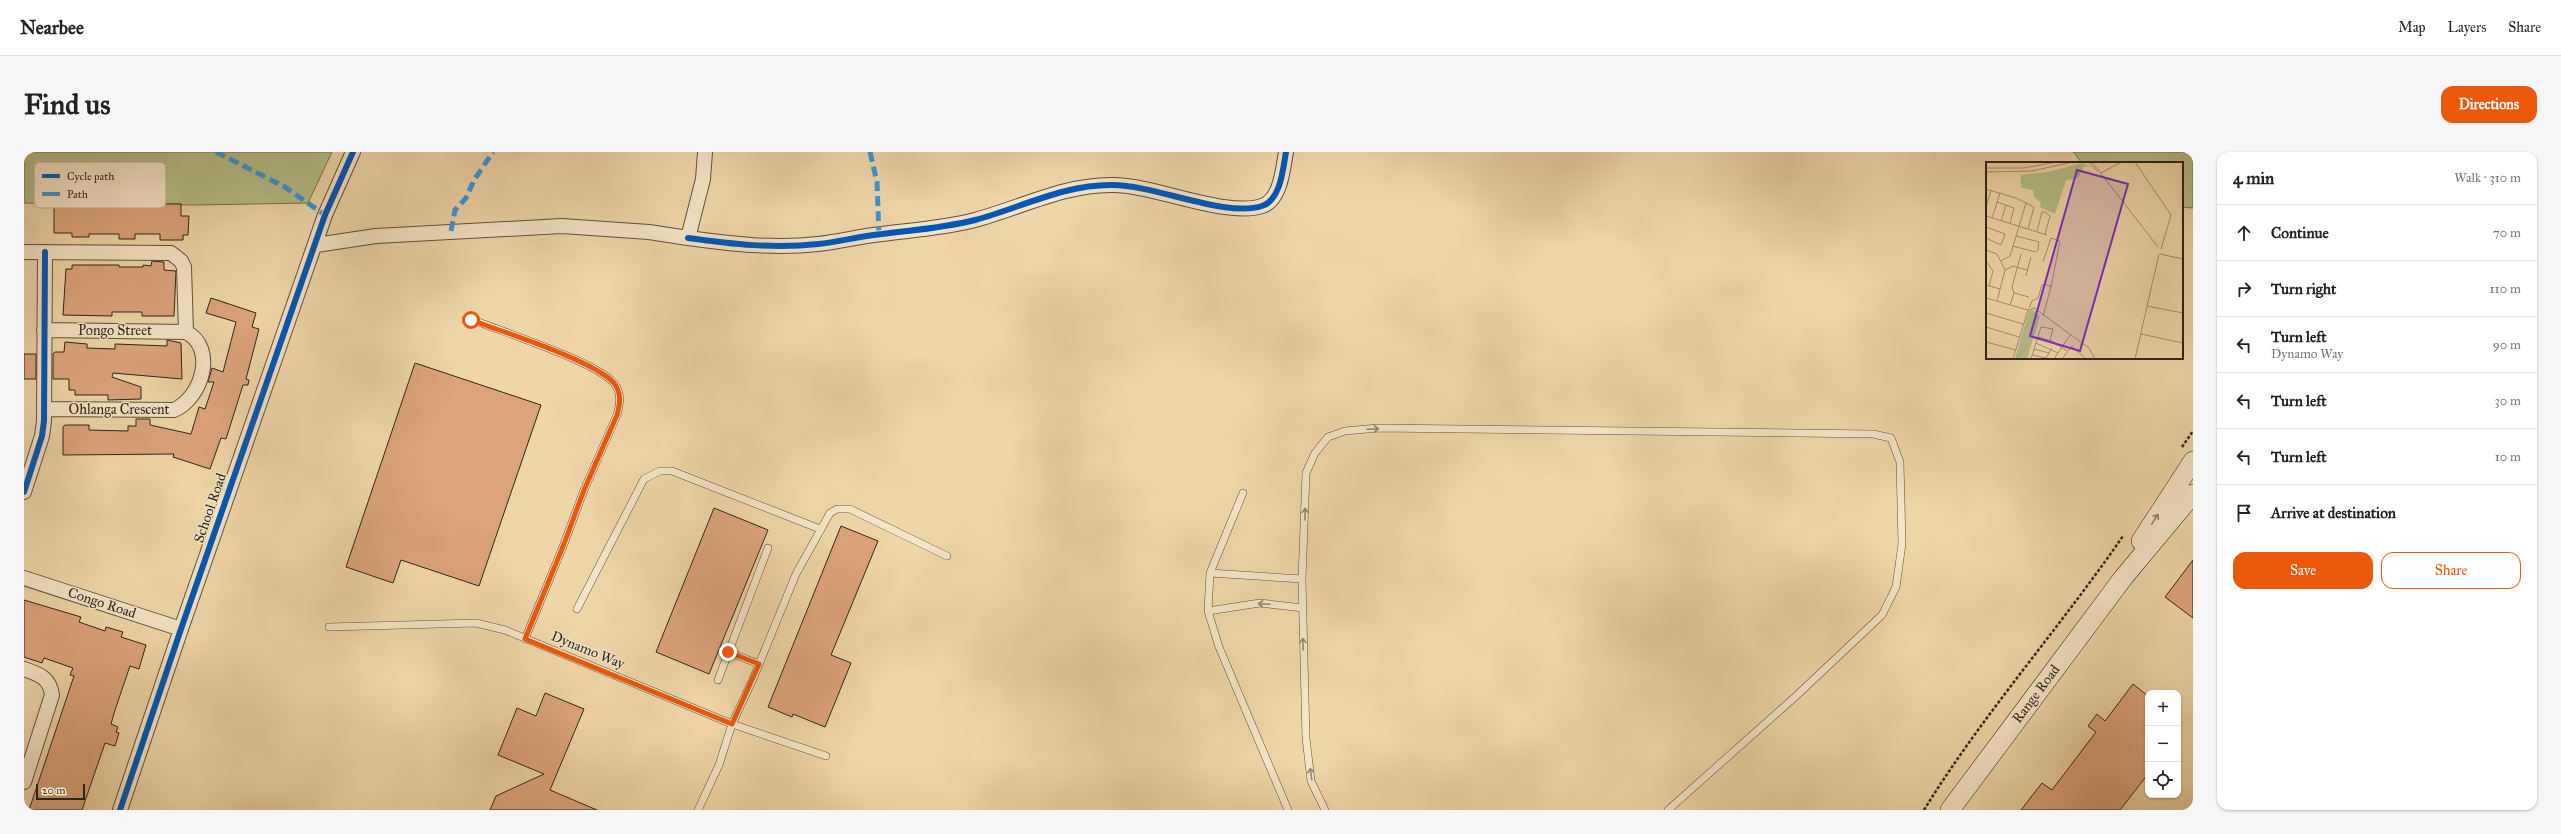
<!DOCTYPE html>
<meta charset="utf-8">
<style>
body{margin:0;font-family:"IM FELL Great Primer",serif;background:#f6f6f6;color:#222}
.controls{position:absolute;right:12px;bottom:12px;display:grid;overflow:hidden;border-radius:8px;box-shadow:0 1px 3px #0004}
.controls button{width:36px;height:36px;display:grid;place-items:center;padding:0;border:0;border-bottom:1px solid #e0e0e0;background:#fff;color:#222;font:20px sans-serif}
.scale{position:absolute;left:12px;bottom:10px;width:49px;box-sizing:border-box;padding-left:4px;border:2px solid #2e251b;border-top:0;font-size:11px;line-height:14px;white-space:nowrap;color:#2e251b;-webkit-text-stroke:3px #f5e4c7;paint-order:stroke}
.stop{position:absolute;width:12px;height:12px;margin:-9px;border:3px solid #ea580c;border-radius:50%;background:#fff}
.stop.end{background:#ea580c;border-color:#fff;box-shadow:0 1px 4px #0008}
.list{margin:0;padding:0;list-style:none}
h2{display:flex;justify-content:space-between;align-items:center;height:52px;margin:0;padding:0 16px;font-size:17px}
h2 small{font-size:13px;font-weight:400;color:#767676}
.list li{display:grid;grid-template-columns:26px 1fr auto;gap:12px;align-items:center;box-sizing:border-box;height:56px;padding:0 16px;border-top:1px solid #e0e0e0}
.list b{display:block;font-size:15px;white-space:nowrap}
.list p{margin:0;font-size:13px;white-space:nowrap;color:#767676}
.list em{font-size:13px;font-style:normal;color:#767676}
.actions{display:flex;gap:8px;padding:12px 16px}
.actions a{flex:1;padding:9px 0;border:1px solid #ea580c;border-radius:12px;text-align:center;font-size:14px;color:#ea580c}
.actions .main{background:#ea580c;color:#fff}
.icon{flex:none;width:22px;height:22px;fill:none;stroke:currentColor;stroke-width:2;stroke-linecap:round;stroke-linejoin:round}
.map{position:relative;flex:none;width:2169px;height:658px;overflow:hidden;border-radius:12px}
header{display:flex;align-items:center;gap:24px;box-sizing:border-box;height:56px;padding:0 20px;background:#fff;border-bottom:1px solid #e0e0e0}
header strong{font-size:19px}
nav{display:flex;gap:22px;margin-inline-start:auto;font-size:14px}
.intro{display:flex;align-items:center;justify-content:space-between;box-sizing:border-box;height:96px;padding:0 24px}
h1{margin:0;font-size:28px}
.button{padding:10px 18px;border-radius:12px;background:#ea580c;color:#fff;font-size:14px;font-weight:700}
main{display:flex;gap:24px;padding:0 24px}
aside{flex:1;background:#fff;border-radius:12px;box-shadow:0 1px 3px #0004}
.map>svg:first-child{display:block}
</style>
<header>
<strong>Nearbee</strong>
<nav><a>Map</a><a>Layers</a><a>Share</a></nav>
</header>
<div class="intro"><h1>Find us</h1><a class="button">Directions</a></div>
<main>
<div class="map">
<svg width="2169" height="658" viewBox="0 0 2169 658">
<rect width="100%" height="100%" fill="#efd6a9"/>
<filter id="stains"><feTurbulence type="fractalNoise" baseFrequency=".005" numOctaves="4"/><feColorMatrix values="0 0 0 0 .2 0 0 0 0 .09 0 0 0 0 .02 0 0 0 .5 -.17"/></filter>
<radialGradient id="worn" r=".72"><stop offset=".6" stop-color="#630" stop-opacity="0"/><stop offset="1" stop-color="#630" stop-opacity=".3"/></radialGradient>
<path fill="#b6be8a" stroke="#727252" d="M0,0H308L284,51L173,53L0,51Z
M2049,0H2169V56L2158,55V11H2058Z"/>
<path fill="#dca47d" stroke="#2e251b" d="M35,51L157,52V64H165L164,83H159V88H136V82H111V87H95V82H65V85H48V81H30V53Z
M128,109L140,110V118L152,119L150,164H118V160H88V164L39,163L42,117H48V113H95V115H119V113L127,114Z
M187,146L232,161L228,175L235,177L222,227L225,228L224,233H219L202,287L197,286L186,317L149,305L150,302L39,303V275L41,273H65V278L104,279V274H112V267H126V273L167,282L175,255L181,257L190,230H184L188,216L199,220L212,170L182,161Z
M143,188L157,191L158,227L89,221L88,225L117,235V247L84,248V243H51V238H45V227H29V202L31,200H40L41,190L63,192V196L91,197V192L143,194Z
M0,202H12V227H0Z
M391,211L517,253L455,434L377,408L369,431L322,415Z
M690,356L744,378L685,522L632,500Z
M817,374L854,389L807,503L827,511L801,575L769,562L768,565L744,555Z
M2169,408V466L2141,445Z
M0,448L57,465L55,470L81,479L82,475L99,480L97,485L122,493L115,517L106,514L91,558L87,572L94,575L92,580L95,581L91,594L81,591L58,658H5L50,524L46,523L49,516L20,506L18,511L0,505Z
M2109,532L2124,544V622L2096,658H1997L2018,631L2028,638L2072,580L2064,574L2073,562L2081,569Z
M521,541L560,557L526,638L573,658H466L472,644L520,622L474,603L493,556L512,564Z"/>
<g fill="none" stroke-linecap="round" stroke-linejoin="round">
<g stroke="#5e513e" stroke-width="8">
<path id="lane" d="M447,167C478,180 571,209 590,231C598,241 596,252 593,263L560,338L540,392L501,487
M1219,341L1186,421L1184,459L1195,495L1264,658
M1186,421L1278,427
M553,457L620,327L636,319H648L796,377
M1184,459L1236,451L1279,456
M305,475L452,471L481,478L708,572L802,604
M704,500L735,512
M694,528L744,396
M674,658L695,613L708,572L729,527L772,422L806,361L813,357H826L923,404
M1301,658L1287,629L1282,586L1278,427L1282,321L1291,301L1304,285L1321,279L1354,276L1849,282L1867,286L1876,310L1878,392L1872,435L1858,463L1771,545L1644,658"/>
</g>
<g stroke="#5e513e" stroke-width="16">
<path id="street" d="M664,86C707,92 751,97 794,92C815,90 836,84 858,82C889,78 920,76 951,68C996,56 1041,32 1089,33C1131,33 1202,66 1238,54C1257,48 1259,16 1262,0
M292,93L352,84L538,74L625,80L664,86L679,27L681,0
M0,100L147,101L157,109L160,115L162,180C193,196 178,246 150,258L21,257
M20,178L162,180
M0,340L18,284L20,269L21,100
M0,426L157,477
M0,517C15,522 26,526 28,543L0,630
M96,658L157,477L301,63L329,0"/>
</g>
<g stroke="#2e251b" stroke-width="20">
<path id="secondary" d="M2117,389L2169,309
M1926,658L2099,426L2169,342"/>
</g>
<path stroke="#2e251b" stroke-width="2.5" stroke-dasharray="3 2" stroke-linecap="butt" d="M2158,295L2169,279
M1900,658C1959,562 2035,477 2099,384"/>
<use href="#lane" stroke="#f5e4c7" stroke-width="7"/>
<use href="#street" stroke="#f5e4c7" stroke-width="14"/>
<use href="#secondary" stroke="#f5e4c7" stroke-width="19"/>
<path stroke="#3c95d4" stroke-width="5" stroke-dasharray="10 5" stroke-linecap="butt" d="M192,0L261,35L301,63
M846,0L853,30L855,82
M427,79L431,58L442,46L450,28L469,0"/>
<g stroke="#f5e4c7" stroke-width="8">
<path id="cycleway" d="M664,86C707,92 751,97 794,92C815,90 836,84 858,82C889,78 920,76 951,68C996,56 1041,32 1089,33C1131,33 1202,66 1238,54C1257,48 1259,16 1262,0
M0,340L18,284L20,269L21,100
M96,658L157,477L301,63L329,0"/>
</g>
<use href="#cycleway" stroke="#0057b8" stroke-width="6"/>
</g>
<defs><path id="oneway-shaft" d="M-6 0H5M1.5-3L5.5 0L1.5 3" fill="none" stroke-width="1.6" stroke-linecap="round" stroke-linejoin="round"/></defs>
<g stroke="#928471">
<use href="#oneway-shaft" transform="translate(1349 277) rotate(-3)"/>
<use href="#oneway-shaft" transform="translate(1281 362) rotate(-89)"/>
<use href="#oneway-shaft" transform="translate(2131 367) rotate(-57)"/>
<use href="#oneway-shaft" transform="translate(1240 452) rotate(-177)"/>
<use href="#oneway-shaft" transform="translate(1279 492) rotate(-91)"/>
<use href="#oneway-shaft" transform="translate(1287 622) rotate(-98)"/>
</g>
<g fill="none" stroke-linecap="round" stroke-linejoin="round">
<path stroke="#ea580c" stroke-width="5" d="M447,168C479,180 571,209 590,231C598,241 596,252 593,263L560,338L540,392L501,487L708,572L735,512L704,500"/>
</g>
<g text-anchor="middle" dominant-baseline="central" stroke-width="3" stroke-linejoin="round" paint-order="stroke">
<g font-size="14" fill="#2e251b" stroke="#f5e4c7">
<text x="91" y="178">Pongo Street</text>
<text x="95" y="257">Ohlanga Crescent</text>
<text transform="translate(186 356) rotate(-71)">School Road</text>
<text transform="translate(78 451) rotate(18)">Congo Road</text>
<text transform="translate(564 498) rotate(22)">Dynamo Way</text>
<text transform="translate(2012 542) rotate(-53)">Range Road</text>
</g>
</g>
<g transform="translate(1962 10)">
<rect width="197" height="197" fill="#efd6a9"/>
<path d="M97,1L104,5L98,4L92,16L80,18L69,52L54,45L55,41L48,35L47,28L35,26V13L62,10ZM46,147L54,154L41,197H29L43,148Z" fill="#b6be8a"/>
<path fill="none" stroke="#a28f70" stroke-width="1" d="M103,0L111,9M106,0L172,85M149,0L185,53L175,87M0,6H38L70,0M0,10L46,9L87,0M115,11L135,0M0,27L30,36L48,45L42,67M11,40L28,46L24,61M0,45L5,28M0,54L61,73M6,56L14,31M15,59L20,43M0,65L19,72L15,83L0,76M51,69L56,50H59L64,54L59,72M27,84L49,90L52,88L53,80L30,74M0,88L11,92L19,108L11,139M174,92L197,97M0,99L7,109L3,124M15,99L24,94L40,41M57,100L65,76L74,79L65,125M19,108L27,104L41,108M40,114L45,95M0,123L14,127M28,131L43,135M0,136L42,148M24,143L28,131L26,125L35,92M161,144L197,151M43,146L46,139L52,136L56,123H61L65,125L57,154M42,148L48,146L103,186L109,197M0,151L37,162M0,165L33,175M155,172L197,181M52,175L66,179L81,189M0,180L30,188M50,181L72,191M48,187L63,191M47,193L60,196L66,186M27,197L42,148M45,197L55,165L67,167L64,178M68,197L84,173M76,197L86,184L100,197M149,197L173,92"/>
<path fill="#7b2cbf" fill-opacity="0.15" stroke="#7b2cbf" stroke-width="2" d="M91,8L142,22L94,189L44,174Z"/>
<rect width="197" height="197" fill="none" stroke="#2e251b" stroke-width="2"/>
</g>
<rect x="10" y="10" width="132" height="46" rx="6" fill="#f5e4c7" stroke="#b9ab93" stroke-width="1"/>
<rect x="18" y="22" width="18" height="4" fill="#0057b8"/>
<rect x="18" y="40" width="18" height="4" fill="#3c95d4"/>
<g font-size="11" fill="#2e251b">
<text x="43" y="28">Cycle path</text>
<text x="43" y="46">Path</text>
</g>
<rect width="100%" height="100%" filter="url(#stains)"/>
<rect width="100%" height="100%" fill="url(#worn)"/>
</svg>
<div class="controls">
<button>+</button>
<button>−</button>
<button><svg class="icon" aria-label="locate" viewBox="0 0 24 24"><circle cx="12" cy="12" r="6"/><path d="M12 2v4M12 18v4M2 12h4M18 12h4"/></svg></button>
</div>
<div class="scale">20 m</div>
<div class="stop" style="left:447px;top:168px"></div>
<div class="stop end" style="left:704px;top:500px"></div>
</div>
<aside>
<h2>4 min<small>Walk · 310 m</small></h2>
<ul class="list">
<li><svg class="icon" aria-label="ahead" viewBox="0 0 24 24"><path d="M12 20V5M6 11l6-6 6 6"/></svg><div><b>Continue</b></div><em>70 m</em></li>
<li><svg class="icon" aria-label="right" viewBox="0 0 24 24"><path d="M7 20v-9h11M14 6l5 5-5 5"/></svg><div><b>Turn right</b></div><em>110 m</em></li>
<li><svg class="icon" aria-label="left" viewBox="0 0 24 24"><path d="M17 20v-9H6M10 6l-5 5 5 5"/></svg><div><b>Turn left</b><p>Dynamo Way</p></div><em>90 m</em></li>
<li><svg class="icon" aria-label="left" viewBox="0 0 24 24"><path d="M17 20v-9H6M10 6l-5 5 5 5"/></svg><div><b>Turn left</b></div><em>30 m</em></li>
<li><svg class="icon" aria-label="left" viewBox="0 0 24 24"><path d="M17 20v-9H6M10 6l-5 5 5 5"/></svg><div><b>Turn left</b></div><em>10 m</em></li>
<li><svg class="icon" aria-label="arrive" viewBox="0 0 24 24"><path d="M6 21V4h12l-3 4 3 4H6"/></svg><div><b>Arrive at destination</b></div></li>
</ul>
<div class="actions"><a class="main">Save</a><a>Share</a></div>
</aside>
</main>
